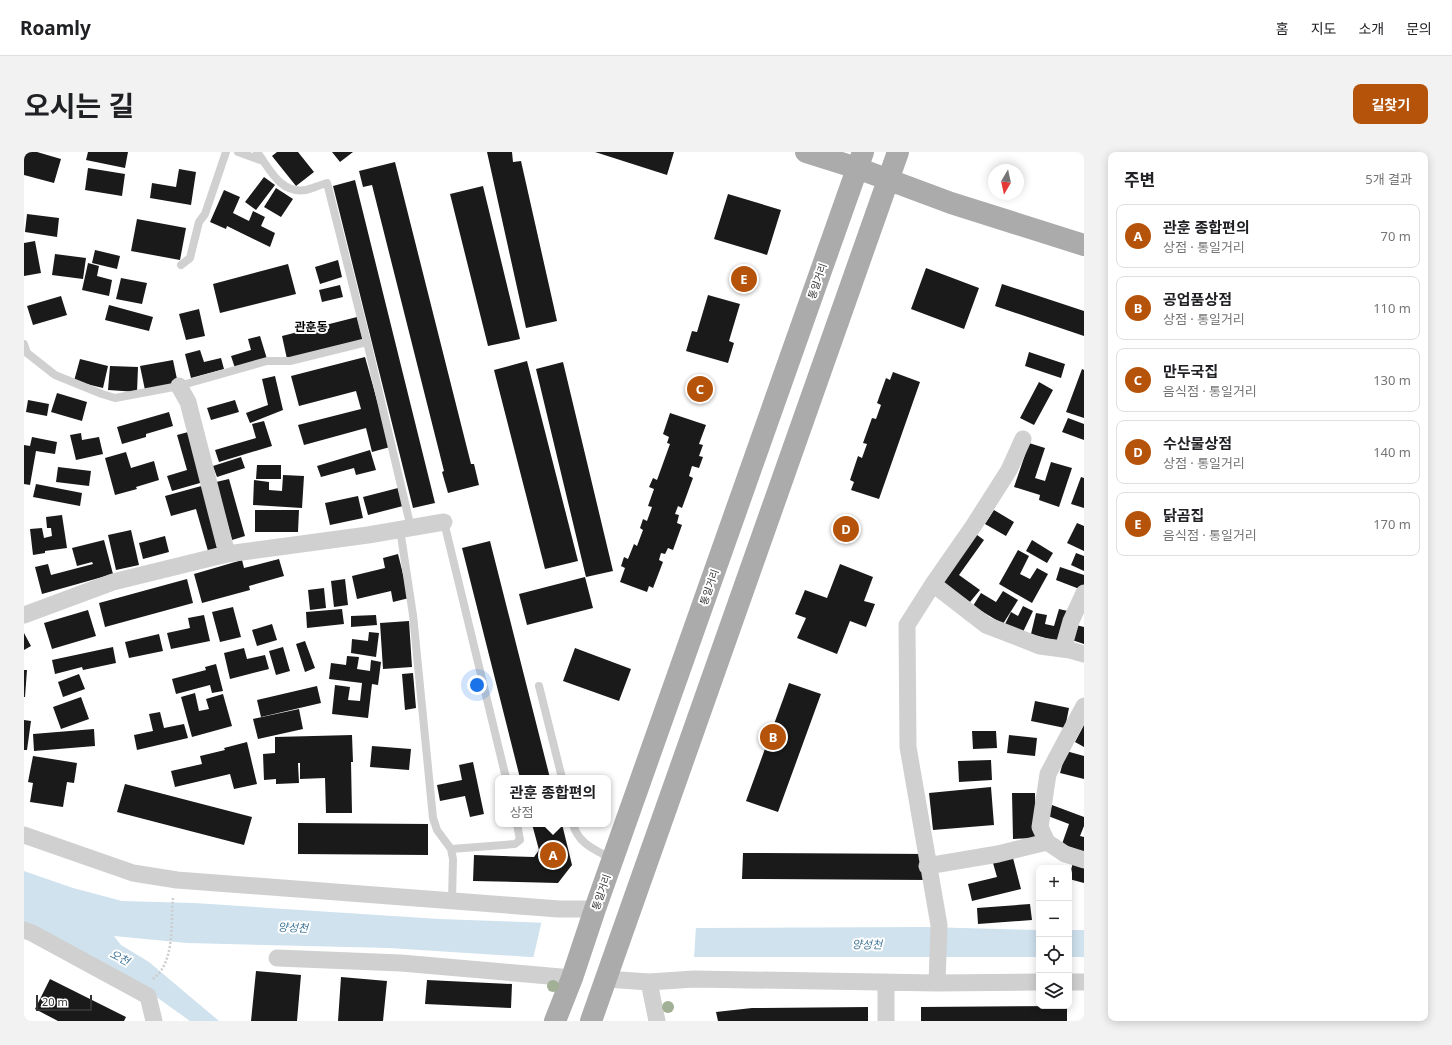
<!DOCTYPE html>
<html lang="ko">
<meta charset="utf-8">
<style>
body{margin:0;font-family:"Noto Sans","Noto Sans KR",sans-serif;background:#f2f2f2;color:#202124}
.controls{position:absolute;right:12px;bottom:12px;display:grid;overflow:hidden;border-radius:8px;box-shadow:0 2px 10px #0003}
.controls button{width:36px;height:36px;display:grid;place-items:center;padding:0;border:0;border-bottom:1px solid #e0e0e0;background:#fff;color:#202124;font:20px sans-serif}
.compass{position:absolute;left:964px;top:12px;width:36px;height:36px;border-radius:50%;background:#fff;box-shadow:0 2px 10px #0003;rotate:189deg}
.scale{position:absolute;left:12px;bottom:10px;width:56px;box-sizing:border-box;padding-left:4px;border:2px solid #333;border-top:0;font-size:11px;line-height:14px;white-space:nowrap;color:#333;-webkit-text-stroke:3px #fff;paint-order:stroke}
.you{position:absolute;left:453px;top:533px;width:14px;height:14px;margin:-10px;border:3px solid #fff;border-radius:50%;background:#1a73e8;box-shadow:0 0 0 6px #1a73e833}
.badge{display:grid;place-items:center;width:26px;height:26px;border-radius:50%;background:#b45309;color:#fff;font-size:13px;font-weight:700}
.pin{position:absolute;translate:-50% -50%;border:2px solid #fff;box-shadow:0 1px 4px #0006}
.popup{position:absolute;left:471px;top:623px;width:116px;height:52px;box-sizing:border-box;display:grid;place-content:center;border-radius:8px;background:#fff;filter:drop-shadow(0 1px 3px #0005);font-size:13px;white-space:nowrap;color:#757577}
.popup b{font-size:15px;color:#202124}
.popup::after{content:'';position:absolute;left:50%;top:100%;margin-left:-8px;border:8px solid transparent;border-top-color:#fff}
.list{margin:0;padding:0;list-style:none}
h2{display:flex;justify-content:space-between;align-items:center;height:52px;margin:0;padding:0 16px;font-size:17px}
h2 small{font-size:13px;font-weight:400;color:#757577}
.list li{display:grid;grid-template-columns:26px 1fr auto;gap:12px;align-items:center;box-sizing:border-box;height:64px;margin:0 8px 8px;padding:0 8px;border:1px solid #e0e0e0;border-radius:8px}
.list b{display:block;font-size:15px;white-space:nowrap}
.list p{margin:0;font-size:13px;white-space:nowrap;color:#757577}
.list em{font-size:13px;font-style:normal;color:#757577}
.icon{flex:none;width:22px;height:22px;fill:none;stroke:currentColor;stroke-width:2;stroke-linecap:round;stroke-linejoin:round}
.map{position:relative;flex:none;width:1060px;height:869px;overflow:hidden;border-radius:8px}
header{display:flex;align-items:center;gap:24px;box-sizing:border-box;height:56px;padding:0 20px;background:#fff;border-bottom:1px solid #e0e0e0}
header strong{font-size:19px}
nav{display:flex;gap:22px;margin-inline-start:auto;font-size:14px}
.intro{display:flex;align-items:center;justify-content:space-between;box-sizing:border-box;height:96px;padding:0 24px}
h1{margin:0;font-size:28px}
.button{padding:10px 18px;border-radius:8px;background:#b45309;color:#fff;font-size:14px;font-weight:700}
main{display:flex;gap:24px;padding:0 24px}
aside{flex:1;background:#fff;border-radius:8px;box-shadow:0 2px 10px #0003}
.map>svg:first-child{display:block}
</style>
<header>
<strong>Roamly</strong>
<nav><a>홈</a><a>지도</a><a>소개</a><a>문의</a></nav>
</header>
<div class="intro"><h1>오시는 길</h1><a class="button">길찾기</a></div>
<main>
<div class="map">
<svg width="1060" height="869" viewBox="0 0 1060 869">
<rect width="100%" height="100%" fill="#fff"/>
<path fill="#cfe2ee" d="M0,719L49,736L98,749L170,751L415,767L672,776L900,775L1015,778V805H506L365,796L163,791L90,784L97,793L125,810L195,869H166L117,834L0,772Z
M1045,778H1060V805H1045Z"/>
<path fill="#fff" d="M518,768L672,774L670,807H509Z"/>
<path fill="#1a1a1a" d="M0,0H13L37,7L30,31L0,23Z
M64,0H104L101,16L62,8Z
M253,0H274L290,20L272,34L248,4Z
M308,0H329L316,10Z
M463,0H488L489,10L497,9L533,169L502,176Z
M571,0H650L643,23Z
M371,10L447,312H450L455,333L424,341L418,320L420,319L348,33L339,35L335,19Z
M64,16L101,22L98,44L61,38Z
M155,17L172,20L167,53L126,46L128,31L152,35Z
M240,25L251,33L232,58L221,50Z
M331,28L411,351L389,356L309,34Z
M459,34L496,187L464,194L426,42Z
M252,36L269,47L257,65L240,55Z
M200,38L216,45L209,61L225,69L229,59L241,65L237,74L251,81L246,95L203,74L202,77L186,70Z
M704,42L757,58L743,103L690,87Z
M3,62L35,66L33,85L1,80Z
M113,67L162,76L156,108L107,99Z
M11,89L17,121L0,124V91Z
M71,98L96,104L93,117L68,111Z
M31,102L62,106L59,127L28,123Z
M314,108L318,125L296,132L291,115Z
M64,111L75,114L73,124L88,128L85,144L58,138Z
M264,112L272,142L196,161L189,132Z
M902,116L955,136L940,177L887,157Z
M97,126L123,131L118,152L92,147Z
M978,132L1060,159V184L971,154Z
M316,133L319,145L298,150L295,138Z
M684,143L716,152L705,189L710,191L704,211L662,199L668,179L673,180Z
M37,144L43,163L9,173L3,154Z
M85,153L129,165L125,179L81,168Z
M175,157L181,184L162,188L155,162Z
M333,165L339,188L263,207L258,184Z
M236,184L243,207L211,216L207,204L227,198L224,187Z
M176,198L180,210L197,206L200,217L167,226L161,202Z
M1005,200L1041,212L1037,226L1001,214Z
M341,205L366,295L348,300L342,276L280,293L274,273L337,257L332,239L275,254L267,224Z
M56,207L84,214L79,236L50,229Z
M149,208L154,232L121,238L116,214Z
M503,209L554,409L521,417L470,218Z
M539,210L589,419L562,425L512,217Z
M86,214L114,215L113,240L84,238Z
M1058,217L1060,218V266L1042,260Z
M869,220L896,230L855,347L827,338L830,330L826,328L834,304L838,306L843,292L839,291L848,266L852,267L857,253L853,251L862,226L866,228Z
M251,224L259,258L226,271L222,261L244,253L238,227Z
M1015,230L1029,238L1010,273L996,266Z
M33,241L63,250L58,269L27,260Z
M4,248L25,252L23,264L2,260Z
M211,248L215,260L187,268L183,256Z
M145,260L149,274L122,282V285L98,292L93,275Z
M646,261L682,273L675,292L679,293L675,304L679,305L675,316L668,314L665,324L669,326L658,356L654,354L651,362L655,363L653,371L658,373L649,398L644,396L641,402L637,401L635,408L639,410L629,436L625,434L623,440L596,430L601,416L597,414L600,405L604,407L610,392L613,394L619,378L616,376L619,367L623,369L628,355L624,354L630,337L625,335L629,326L633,328L646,292L643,291L645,285L639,282Z
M1044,266L1060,272V288L1038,280Z
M240,269L248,294L195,310L191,298L232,286L228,272Z
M168,279L183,329L148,339L143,324L163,318L153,283Z
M57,281L58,288L75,285L79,302L52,308L46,283Z
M8,285L33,290L31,302L12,299L6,333L0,332V293L6,294Z
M1005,291L1021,296L1011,326L1021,329L1027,310L1048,316L1035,355L1015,348L1016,343L990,335Z
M346,298L352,318L332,323L330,316L297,325L293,314Z
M102,300L107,316L130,309L135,328L112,335L113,337L91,343L81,306Z
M217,305L221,316L193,325L189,314Z
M233,313H257V327H232Z
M34,315L67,319L65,334L32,330Z
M259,323L280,324L278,356L229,353L230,328L245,330V338L258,339Z
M1057,325L1060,326V356L1047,352Z
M205,327L221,384L208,388L192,330Z
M12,332L58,341L56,354L9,345Z
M181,333L199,394L184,399L172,357L147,364L141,344Z
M374,336L379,354L344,363L339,345Z
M334,344L339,366L306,373L301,351Z
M231,358H275L274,380H231Z
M970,358L990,370L982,384L961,372Z
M38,363L43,396L21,399V401L9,403L6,377L18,376L20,386L28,384L27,376H23L22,365Z
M1053,371L1060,374V399L1043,391Z
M107,378L115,413L92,418L84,383Z
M949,380L960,388L935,423L956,438L946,450L915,428Z
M141,384L145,400L119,407L115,391Z
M80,388L89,422L18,442L11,415L24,412L27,423L69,412L68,410L53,414L48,396Z
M1008,388L1029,401L1023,411L1002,399Z
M466,389L526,626H496L438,396Z
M994,398L1005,404L996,422L1006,427L1013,416L1024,422L1008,451L975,432Z
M1052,401L1060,404V419L1047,413Z
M374,402L385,446L369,450L367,439L333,447L328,424L361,416L359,406Z
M255,407L260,424L225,434L226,438L178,451L170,422L218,408L220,416Z
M816,412L849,425L840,449L851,452L842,475L826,469L813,502L773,486L782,466L771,462L781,438L803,446Z
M1036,415L1060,423V433L1058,438L1032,428Z
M561,425L569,456L503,473L495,442Z
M163,427L169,451L81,475L75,451Z
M321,427L324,453L310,455L307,429Z
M300,436L302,456L286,458L284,438Z
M979,439L994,448L979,472L949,454L957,441L972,450Z
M999,454L1009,459L999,480L981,472L987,460L994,464Z
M209,455L217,485L196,490L188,460Z
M318,457L320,472L283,476L282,460Z
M1035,457L1048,460L1040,491L1007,482L1012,461L1023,463L1021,472L1030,474Z
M64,458L72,484L28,497L20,471Z
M180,463L186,489L147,497L143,481L166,476L164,466Z
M352,463L353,473L327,475V464Z
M385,469L388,515L359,517L356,471Z
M248,472L253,488L233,494L228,478Z
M1052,473L1060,475V492L1048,488Z
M345,480L355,481L352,505L327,501L328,487L344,489Z
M0,481L7,494L0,498Z
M135,482L139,499L105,506L101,490Z
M281,489L291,516L281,520L272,492Z
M89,495L92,511L59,518L58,515L31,522L28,508Z
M259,495L266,519L252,523L245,499Z
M220,496L223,507L241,503L245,517L206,527L200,501Z
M551,496L607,517L595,549L539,529Z
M323,504L335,505L333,517L346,519L347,508L357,510L354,533L348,532L344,566L308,562L311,533L326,535L324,548L336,549L338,531L305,527L307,511L322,513Z
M192,512L199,539L188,541L186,533L152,542L148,527L182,518L181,515Z
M0,518H3L1,545H0Z
M389,521L392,556L381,558L378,522Z
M55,522L61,537L39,545L34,530Z
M765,531L797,542L754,660L722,649Z
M293,534L297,551L237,565L233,548Z
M171,541L175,559L185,557L182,547L199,542L208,574L168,585L157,545Z
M57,545L65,567L37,577L29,555Z
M1011,549L1045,556L1041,576L1007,569Z
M275,557L279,577L234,587L229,567Z
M136,560L140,576L160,572L164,586L113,598L110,583L129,579L125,562Z
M0,568L7,569L3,598H0Z
M1060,573V595L1051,590Z
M70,577L71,594L10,599L9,582Z
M948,579H972L973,596L949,597Z
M328,583L329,610H327L328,661H302L301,626L276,627V611H274L275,631L252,632V627L240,628L239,602L251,601V585Z
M985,583L1013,586L1011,604L983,601Z
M223,590L233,632L210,637L206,622L151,635L147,619L178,612L176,604L201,598L200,596Z
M348,594L387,597L385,618L346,615Z
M1042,599L1060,604V627L1036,621Z
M9,604L53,611L50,631L43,630L39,655L6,650L9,631L4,630Z
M967,608L968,628L935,630L934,609Z
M449,610L460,662L446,665L441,644L416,649L413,633L438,628L435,613Z
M101,632L228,665L220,693L93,660Z
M967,635L970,673L909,678L905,641Z
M988,641H1011L1012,686L989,687Z
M1028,653L1060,665V674L1056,684L1060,685V700L1038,692L1045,672L1024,664Z
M274,671L404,672V703L274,702Z
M508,672H538L548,713L534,731L449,729L450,703L510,705L515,698Z
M719,701L906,702V728L718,727Z
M989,706L997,737L948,749L944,732L973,725L969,711Z
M1049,710L1060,713V731L1045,727Z
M1006,752L1008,768L954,772L953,756Z
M232,819L277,823L273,869H227Z
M317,825L363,829L359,869H314Z
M26,827L102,865L100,869H34L11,857Z
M403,828L488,832L487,856L401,852Z
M1043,854V869H897V855Z
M844,855V869H694L692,860L728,856Z"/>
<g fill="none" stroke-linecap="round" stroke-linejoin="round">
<path stroke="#cdcdcd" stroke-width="2.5" stroke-dasharray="2 2" stroke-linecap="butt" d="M129,827C132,824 136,821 138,817C150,798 147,767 149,745"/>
<path stroke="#d0d0d0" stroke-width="8" d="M214,0L239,9
M233,0C246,17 256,42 282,38C289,36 296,33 303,31L343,190L387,376
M157,113L166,106L175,70L181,62L202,0
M0,192L3,201L31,223L78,242L91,246L155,234L243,209H266L343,190
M420,370L482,626
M376,377L389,463L409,666L413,678L427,697L429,707L428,748
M515,534L538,626
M549,672C554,692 572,698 588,707
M427,697L491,692L496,688L493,672"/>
<path stroke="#d0d0d0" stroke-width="17" d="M155,234L164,250L203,402
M909,432L962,473L1016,494L1046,498L1060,502
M0,463L89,430L203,402L344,383L420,370
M1039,497L1047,469L1060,441
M1060,554L1024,622L1016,675L1023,690L1041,702L1060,708
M0,683L109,721L153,728L535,757H571
M903,714L974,702L1023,690
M0,778L8,781L124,844L130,869
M253,806L377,811L548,826
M582,827L625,830L670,827L913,831L1015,830
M625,830L633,869
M1045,830H1060
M913,831L915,773L884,595L883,473L909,432L950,373L985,318L999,287
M862,869V830"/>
<path stroke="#ababab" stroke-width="22" d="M782,0L833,16L927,51L1060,93
M531,869L548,826L571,757L839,0
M567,869L874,0"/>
</g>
<g fill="#a2b095">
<circle cx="529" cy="834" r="6"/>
<circle cx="644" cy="855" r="6"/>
</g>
<g text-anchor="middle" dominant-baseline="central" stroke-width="4" stroke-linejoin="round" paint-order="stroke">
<g font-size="10" fill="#333" stroke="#fff">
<text transform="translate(793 129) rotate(-71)">통일거리</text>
<text transform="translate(685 435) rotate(-71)">통일거리</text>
<text transform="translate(577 740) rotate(-71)">통일거리</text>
</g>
<g font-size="11" font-style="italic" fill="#3f7597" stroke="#fff">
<text transform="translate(269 775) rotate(3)">양성천</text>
<text transform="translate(843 792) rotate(1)">양성천</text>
<text transform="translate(96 805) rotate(27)">오천</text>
</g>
<g font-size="12" font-weight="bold" fill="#000" stroke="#fff">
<text x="287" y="174">관훈동</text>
</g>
</g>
</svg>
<div class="controls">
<button>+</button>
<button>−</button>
<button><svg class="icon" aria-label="locate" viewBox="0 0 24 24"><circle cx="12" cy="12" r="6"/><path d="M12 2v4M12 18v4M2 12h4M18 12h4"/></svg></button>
<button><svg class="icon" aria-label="layers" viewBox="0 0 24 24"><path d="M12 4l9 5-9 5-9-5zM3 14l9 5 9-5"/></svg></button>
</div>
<svg class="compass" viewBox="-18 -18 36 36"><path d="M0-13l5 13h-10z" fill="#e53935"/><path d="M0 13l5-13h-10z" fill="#757577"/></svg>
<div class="scale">20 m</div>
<div class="you"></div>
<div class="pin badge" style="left:529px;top:703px">A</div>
<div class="popup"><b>관훈 종합편의</b>상점</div>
<div class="pin badge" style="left:749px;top:585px">B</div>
<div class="pin badge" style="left:676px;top:237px">C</div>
<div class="pin badge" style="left:822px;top:377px">D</div>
<div class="pin badge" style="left:720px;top:127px">E</div>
</div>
<aside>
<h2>주변<small>5개 결과</small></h2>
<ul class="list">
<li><span class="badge">A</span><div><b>관훈 종합편의</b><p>상점 · 통일거리</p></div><em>70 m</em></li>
<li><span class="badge">B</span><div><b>공업품상점</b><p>상점 · 통일거리</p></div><em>110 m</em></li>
<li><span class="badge">C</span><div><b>만두국집</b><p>음식점 · 통일거리</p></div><em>130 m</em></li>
<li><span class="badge">D</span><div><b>수산물상점</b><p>상점 · 통일거리</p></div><em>140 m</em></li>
<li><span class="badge">E</span><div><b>닭곰집</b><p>음식점 · 통일거리</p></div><em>170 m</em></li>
</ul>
</aside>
</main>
